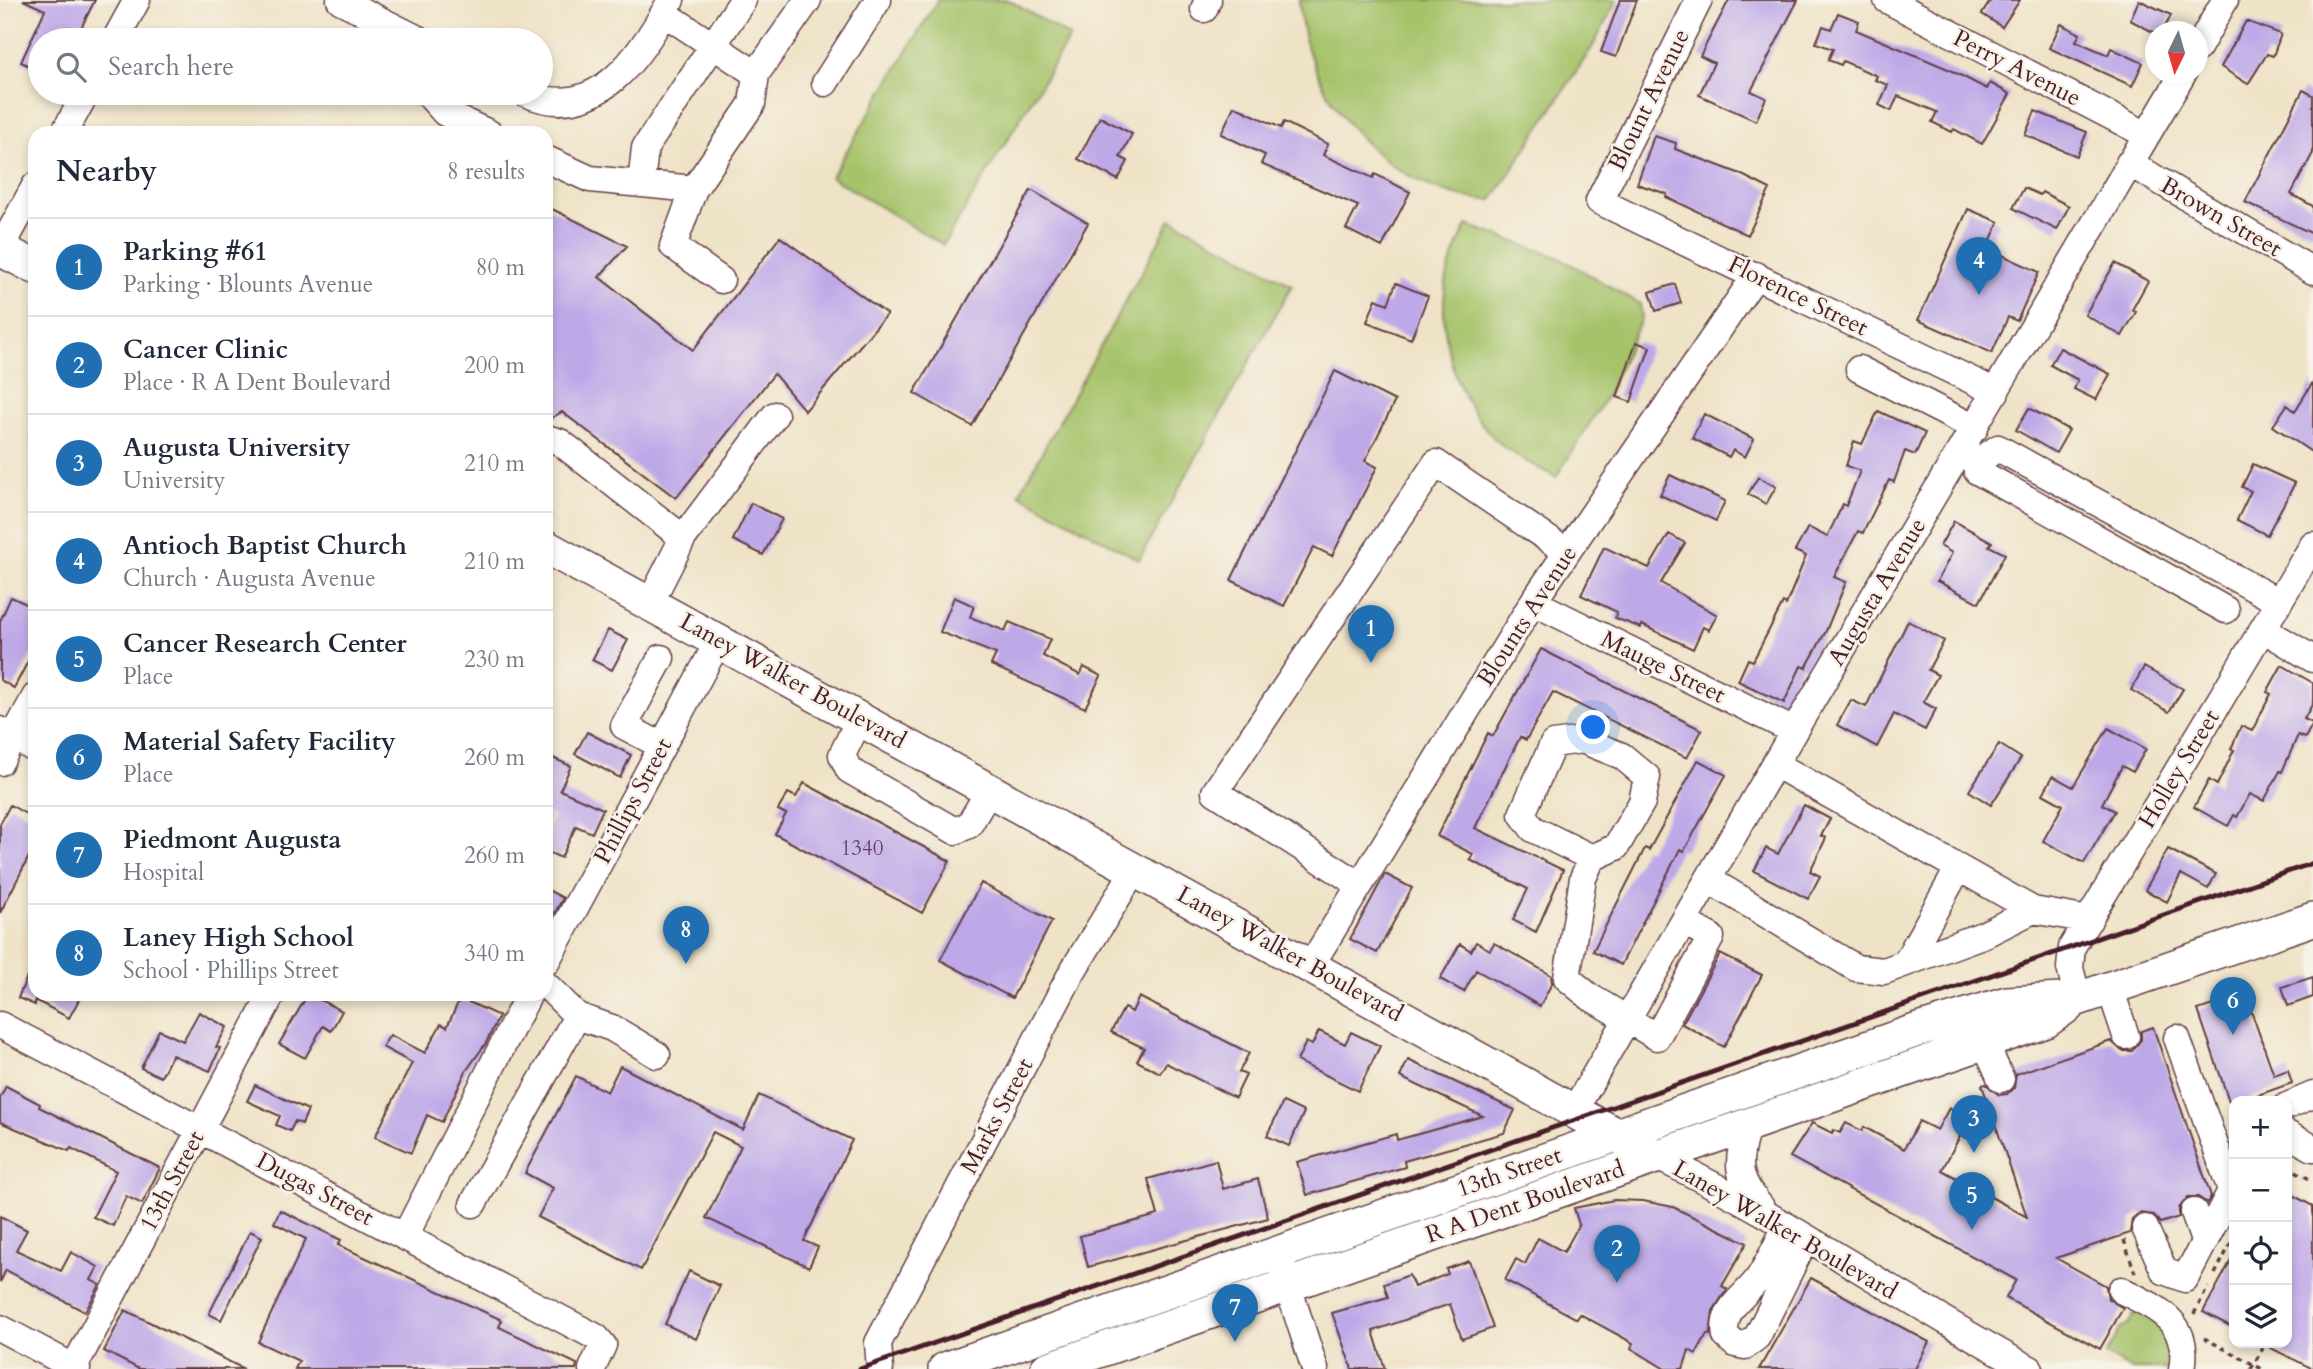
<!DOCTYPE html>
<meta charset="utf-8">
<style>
body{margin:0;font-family:Cardo,serif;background:#f6f6f7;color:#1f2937}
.controls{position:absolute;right:21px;bottom:21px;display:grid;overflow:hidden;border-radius:14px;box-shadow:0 4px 10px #0003}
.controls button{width:63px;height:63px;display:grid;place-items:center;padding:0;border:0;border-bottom:2px solid #e0e1e3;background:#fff;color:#1f2937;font:35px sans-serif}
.compass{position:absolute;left:2145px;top:21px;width:63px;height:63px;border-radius:50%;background:#fff;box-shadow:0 4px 10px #0003;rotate:185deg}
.you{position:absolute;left:1594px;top:728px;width:24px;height:24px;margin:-18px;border:5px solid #fff;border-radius:50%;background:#1a73e8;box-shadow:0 0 0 10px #1a73e833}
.badge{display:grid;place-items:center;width:46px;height:46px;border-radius:50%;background:#1f6fb2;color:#fff;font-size:23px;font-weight:700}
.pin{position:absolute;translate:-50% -58px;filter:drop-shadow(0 2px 4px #0008)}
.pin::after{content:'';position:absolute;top:37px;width:24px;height:21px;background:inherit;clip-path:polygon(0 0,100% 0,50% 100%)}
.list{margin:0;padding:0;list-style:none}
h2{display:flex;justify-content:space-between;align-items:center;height:91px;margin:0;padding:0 28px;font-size:30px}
h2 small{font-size:23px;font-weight:400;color:#747a83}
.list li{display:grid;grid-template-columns:46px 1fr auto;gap:21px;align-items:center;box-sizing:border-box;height:98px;padding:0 28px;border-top:2px solid #e0e1e3}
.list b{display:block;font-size:26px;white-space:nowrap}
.list p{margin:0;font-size:23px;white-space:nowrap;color:#747a83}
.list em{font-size:23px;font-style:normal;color:#747a83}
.icon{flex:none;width:38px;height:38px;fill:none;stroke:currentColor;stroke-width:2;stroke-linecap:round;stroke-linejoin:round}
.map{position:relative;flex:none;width:2313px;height:1369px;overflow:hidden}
.search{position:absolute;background:#fff;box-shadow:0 4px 10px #0003;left:28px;top:28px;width:525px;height:77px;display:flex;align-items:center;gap:18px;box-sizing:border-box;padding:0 24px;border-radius:38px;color:#747a83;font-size:26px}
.panel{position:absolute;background:#fff;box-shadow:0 4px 10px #0003;left:28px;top:126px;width:525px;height:875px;border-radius:21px}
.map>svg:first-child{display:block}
</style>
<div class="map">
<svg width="2313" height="1369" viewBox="0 0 2313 1369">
<rect width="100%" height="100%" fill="#f7f3e8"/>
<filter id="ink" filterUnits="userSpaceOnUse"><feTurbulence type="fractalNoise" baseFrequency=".0143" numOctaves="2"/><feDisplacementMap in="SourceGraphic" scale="14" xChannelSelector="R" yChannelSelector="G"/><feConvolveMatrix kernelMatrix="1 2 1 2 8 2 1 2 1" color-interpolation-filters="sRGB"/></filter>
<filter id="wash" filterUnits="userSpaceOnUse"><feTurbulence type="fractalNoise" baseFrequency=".00686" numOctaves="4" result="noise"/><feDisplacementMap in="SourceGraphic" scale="28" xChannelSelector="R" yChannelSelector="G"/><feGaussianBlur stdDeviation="1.57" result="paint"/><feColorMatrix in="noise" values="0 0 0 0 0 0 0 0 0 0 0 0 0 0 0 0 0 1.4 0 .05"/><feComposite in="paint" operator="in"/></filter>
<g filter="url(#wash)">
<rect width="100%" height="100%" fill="#efe3c7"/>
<path fill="#a6c36b" stroke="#78714b" stroke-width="2" d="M938,0H1009L1070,37L943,245L831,177Z
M1299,0H1617L1593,46L1492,200C1390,197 1304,99 1299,0Z
M1171,219L1292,285L1139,560L1019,494Z
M1467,225L1560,258L1640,304L1642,317L1608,394L1556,477C1538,468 1520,459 1504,447C1455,407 1432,326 1450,265C1455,251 1461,238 1467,225Z
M2138,1307L2169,1328L2174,1369H2131L2106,1355L2120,1329L2128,1325Z"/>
<g id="blocks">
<path fill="#bea9e8" d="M23,0H95L79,32L68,27L61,40H40V71L21,62L45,10Z
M1620,0H1637L1616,57L1601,52Z
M1729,0H1798L1751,91L1766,98L1756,121L1699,95L1714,63L1700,56Z
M1991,0H2020L2002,27L1982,14Z
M2139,0L2171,15L2163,32H2153L2130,20Z
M1838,13L1859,21L1856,30L1948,69L1987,89L1990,83L2010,94L1982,144L1954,129L1952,132L1932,122L1937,112L1898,96L1891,111L1879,105L1888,85L1875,80L1877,76L1843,61L1841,65L1828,60L1833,49L1816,43L1823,26L1831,29Z
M2246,21L2281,34L2273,56L2267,54L2248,84L2221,67Z
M2061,24L2080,34L2076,41L2108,55L2111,48L2143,63L2132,86L2049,48Z
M2303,90L2313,95V153L2291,194L2313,206V234L2245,202Z
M1234,106L1281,128L1284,122L1328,144L1323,155L1373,178L1375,174L1410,192L1382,247L1346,229L1358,206L1261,164L1265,155L1221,134Z
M2035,111L2087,132L2077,156L2025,135Z
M1100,117L1132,134L1120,157L1128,161L1118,180L1078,159Z
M1654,136L1676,143L1675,149L1738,173L1770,189L1748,235L1666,197L1667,194L1637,184Z
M2024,188L2040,195L2042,192L2069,206L2057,230L2013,208Z
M1031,190L1088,223L972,426L914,393Z
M546,206L627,246L599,277L693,350L780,237L887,314L805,411L774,374L676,498L562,412L546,421Z
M1968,209L1999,222L1987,248L2039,272L2017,321L2008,317L1992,353L1918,320Z
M2115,263L2148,281L2132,310L2136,312L2122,336L2085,315Z
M1396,283L1428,296L1411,339L1367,322L1376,299L1388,304Z
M1675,284L1681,303L1656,311L1650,292Z
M1636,342L1650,347L1631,402L1617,397Z
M2060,348L2110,374L2096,400L2074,389L2078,380L2050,365Z
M1335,371L1395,401L1365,461L1377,467L1332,556L1314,547L1284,606L1231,580Z
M2313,382V453L2273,426L2287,405L2295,411Z
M2029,408L2069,430L2056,453L2016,430Z
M1878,411L1925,433L1915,455L1905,451L1894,482L1889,480L1863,533L1858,531L1834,577L1846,582L1826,631L1806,668L1801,666L1784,703L1738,681L1748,659L1753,661L1783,603L1786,605L1806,556L1795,551L1808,527L1827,537L1843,504L1846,506L1860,471L1846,466L1854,441L1862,444Z
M1704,414L1754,439L1745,457L1733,450L1729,457L1692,438Z
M2253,464L2295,483L2267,535L2237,520L2251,491L2242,487Z
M1670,475L1725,501L1716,521L1660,495Z
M1758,477L1776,487L1766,504L1748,494Z
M751,503L782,519L763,555L733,540Z
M1954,521L1992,542L1989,546L2005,554L1979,603L1937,581L1952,553L1940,546Z
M1669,534L1685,543L1661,583L1717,615L1709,630L1703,627L1693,649L1642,625L1641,628L1615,618L1617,612L1581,595L1604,547L1649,568Z
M11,597L35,608V648L14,688L0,680V621Z
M954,597L974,606L970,617L1005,631L1009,622L1050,639L1043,656L1080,675L1084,667L1101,676L1085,708L991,665L996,654L940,632Z
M1908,621L1944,641L1928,670L1938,675L1923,702L1936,709L1925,730L1894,714L1877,747L1837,725L1851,700L1866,707Z
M608,630L628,640L612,670L592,660Z
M1541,649L1702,730L1687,758L1553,692L1526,740L1520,737L1475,828L1563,870L1536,932L1513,920L1528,889L1470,860L1473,854L1437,836L1488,733L1493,736Z
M2282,665L2313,683V703L2304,719L2313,723L2305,738L2298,735L2282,772L2280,771L2264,801L2250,794L2237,817L2234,815L2228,826L2194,807L2209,780L2217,785L2234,750L2231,749L2241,726L2252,731L2271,694L2267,692Z
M2144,667L2183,689L2169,712L2131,690Z
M2108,728L2146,749L2133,772L2122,766L2102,804L2115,811L2084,863L2043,841L2063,805L2043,794L2053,776L2073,787Z
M587,732L631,755L620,778L575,754Z
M1999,744L2021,758L1991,805L1969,791Z
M546,755L571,766L560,790L603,809L592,833L576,826L561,858L546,851V833L554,816L549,814L546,822Z
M1698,760L1726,775L1684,851L1680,849L1621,965L1593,951L1645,848L1649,850Z
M804,783L950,861L922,913L775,834L786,814L778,810L788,793L796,797Z
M10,805L35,819V845L0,913V824Z
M1804,805L1830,819L1821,836L1826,838L1810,871L1820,876L1808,899L1754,871L1766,848L1778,854Z
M2168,849L2216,874L2208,889L2181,874L2167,902L2145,890Z
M1385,874L1412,888L1377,953L1350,939Z
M981,883L1052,921L1012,998L940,960Z
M546,889L563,898L546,929Z
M1476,942L1490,950L1494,943L1551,975L1552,983L1540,1006L1476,970L1464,992L1440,979L1460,944L1471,951Z
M1720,954L1762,975L1724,1047L1682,1024Z
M35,958V994H82L69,1018L35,1000V1005L18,998Z
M2313,977V997L2288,1006L2282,987Z
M308,994L342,1011L331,1031L323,1026L305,1058L279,1044Z
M2245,994L2274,1075L2288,1070L2292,1083L2249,1098L2250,1101H2229L2198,1010Z
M1139,997L1249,1053L1239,1072L1246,1075L1235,1098L1166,1063L1160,1073L1137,1061L1144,1048L1111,1032L1124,1008L1132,1012Z
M460,998L499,1016L486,1043L466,1071L442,1122L427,1115L411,1153L375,1137L412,1063L382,1047L390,1035L425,1053L441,1024L447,1027Z
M199,1012L227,1027L216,1047L220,1048L210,1071L172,1055L161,1077L141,1068L159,1030L183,1041Z
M2153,1027L2211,1196L2207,1203L2198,1197H2188L2179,1208V1217L2160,1223L2154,1215L2139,1213L2132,1219L2130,1233L2056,1258L2106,1286L2108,1299L2123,1308L2100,1349L2006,1298L2016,1280L1790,1157L1812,1123L1832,1133L1834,1130L1840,1133L1846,1123L1862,1131L1864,1127L1904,1149L1919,1121L1937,1130L1949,1108L1965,1117L1956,1132L1961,1134L1942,1170L2027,1217L1982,1085L1986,1084L1999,1095L2007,1094L2014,1088L2016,1074L2111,1041L2122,1051H2132L2141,1040V1031Z
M1319,1031L1345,1044L1351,1032L1380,1046L1358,1091L1297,1061L1306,1042L1312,1045Z
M1408,1060L1515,1110L1504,1133L1404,1161L1405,1167L1307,1195L1297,1162L1396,1134L1397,1140L1483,1116L1400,1077Z
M620,1066L743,1130L759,1095L852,1140L804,1241L818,1247L809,1267L706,1218L741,1146L713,1132L641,1270L538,1217L553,1188L525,1173L576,1076L607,1092Z
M255,1085L308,1110L302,1124L295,1121L290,1131L276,1125L280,1116L247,1101Z
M6,1086L40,1104L39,1107L160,1168L142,1204L126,1196L113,1226L93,1217L116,1171L71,1148L69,1151L0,1122V1098Z
M1283,1102L1304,1112L1289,1146L1267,1136Z
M1216,1160L1223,1189L1258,1179L1268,1218L1088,1267L1080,1236L1158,1215L1148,1179Z
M2287,1192L2313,1206V1369L2261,1343H2287Z
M1614,1200L1643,1201L1673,1207L1747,1243L1722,1286L1727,1289L1713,1311L1710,1335L1707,1334L1696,1354L1689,1350L1683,1369H1665L1631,1348L1633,1343L1580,1314L1577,1319L1505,1280L1516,1259L1525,1264L1538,1238L1564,1252L1579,1225L1574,1208Z
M280,1210L341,1240L338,1245L502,1320L499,1327L577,1364L576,1369H295L299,1361L258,1342L306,1239L274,1223Z
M0,1216L27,1230L16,1250L61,1271L71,1252L98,1267L91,1280L100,1285L85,1312L6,1270L0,1282Z
M250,1231L262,1237L221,1320L209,1314Z
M2234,1255V1328L2203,1312Z
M1469,1261L1493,1328L1462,1339L1450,1304L1373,1331L1385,1369H1352L1332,1313L1388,1297L1384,1284L1409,1275L1414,1287L1448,1274L1446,1269Z
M689,1271L720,1286L696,1339L665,1324Z
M1811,1278L1929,1342L1915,1369H1759Z
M125,1310L244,1369H139L104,1351Z"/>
</g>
</g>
<g filter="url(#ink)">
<use href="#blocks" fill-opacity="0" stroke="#633c42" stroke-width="2"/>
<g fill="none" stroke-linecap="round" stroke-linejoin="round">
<g stroke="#633c42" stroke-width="29">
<path id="minor" d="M340,0L420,40
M1699,0L1599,201L1996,392
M1887,0L2147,135
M1204,9L1208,0
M115,40L137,0
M2198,48L2225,0
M756,74L808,0
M825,83L878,0
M427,93L445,113L489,133
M525,93C597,125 642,54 671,0
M64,133L86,93
M546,159L590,179L694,189L752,104L756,74L664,13
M2129,163L2313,271
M641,184L645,148L743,0
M694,189L673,246L721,280
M0,250L35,186
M1859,369L1975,428
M546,438L560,442L683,538
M1533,602L1794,731
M650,603L683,538L775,415
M2226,610L1977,471L1983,458L1998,448L2279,602
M2263,629L2313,659
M661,658L624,726L662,746
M860,718L842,755L849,770L955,831L969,825L990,789
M0,730L35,749
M0,762L35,697
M1775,764L2033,910L2089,920
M1592,858L1533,829L1522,814L1553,744L1582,740L1622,756L1647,777L1642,802L1616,847L1592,858L1583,878L1567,978L1590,997L1657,1037L1711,937L1684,922
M1709,880L1856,968L1884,971L1985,934L2033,910
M1360,885L1215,792L1436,463L1567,552
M546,962L719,640
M1906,962L1958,869
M1311,965L1533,602L1756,275
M546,985L577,1016L612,1028L657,1055
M2110,988L2126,1036
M2078,999L2070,968L2072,947L2313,545
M0,1025L596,1337L603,1345L592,1369
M2177,1038L2231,1190
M1984,1041L2001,1079
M2287,1106L2313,1095
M1574,1111L1794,731L2183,74
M1748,1123C1737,1163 1734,1175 1761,1207
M2287,1134L2313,1148
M1657,1157C1786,1218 1904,1301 2030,1369
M473,1204L577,1016
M2194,1212L2204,1241
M1786,1226C1778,1243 1770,1260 1760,1276C1747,1297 1720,1307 1726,1336L1735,1344L1745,1346L1757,1337L1806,1238
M2145,1228L2164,1271L2185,1279L2234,1185
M405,1236L529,994
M1282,1268L1315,1369
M2121,1290C2157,1308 2191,1322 2182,1369
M0,1328L77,1369
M73,1369L272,994
M880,1369L878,1343L1072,972L1135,869"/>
</g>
<g stroke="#633c42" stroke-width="36">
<path id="major" d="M0,249L35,267
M546,547L1657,1157
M945,1369L1912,1032L2007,1003L2078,999L2313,919
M1047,1369L2046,1021L2070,1004"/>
</g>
<path stroke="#633c42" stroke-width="3.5" stroke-dasharray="5 5" stroke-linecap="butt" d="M2287,1166L2313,1181
M2124,1240L2135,1273
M2215,1274L2234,1237
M2194,1314L2208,1287
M2204,1338L2262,1369
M2251,1369L2263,1348"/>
<use href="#minor" stroke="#fff" stroke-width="26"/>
<use href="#major" stroke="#fff" stroke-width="33"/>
<path stroke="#4a1f2b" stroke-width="5" d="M860,1369L2313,863"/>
</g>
</g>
<g text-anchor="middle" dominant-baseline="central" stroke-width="5" stroke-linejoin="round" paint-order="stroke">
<g font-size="21" fill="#67425a">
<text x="862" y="848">1340</text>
</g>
<g font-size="24" fill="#4a1f2b" stroke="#f7f3e8">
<text transform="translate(2017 68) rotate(27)">Perry Avenue</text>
<text transform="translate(1649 100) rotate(-64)">Blount Avenue</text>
<text transform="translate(2221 217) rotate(30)">Brown Street</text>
<text transform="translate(1798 296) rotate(26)">Florence Street</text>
<text transform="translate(1877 592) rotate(-59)">Augusta Avenue</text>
<text transform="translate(1527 616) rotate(-57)">Blounts Avenue</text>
<text transform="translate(1663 667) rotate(26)">Mauge Street</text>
<text transform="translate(793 681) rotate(29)">Laney Walker Boulevard</text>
<text transform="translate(2179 769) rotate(-59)">Holley Street</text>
<text transform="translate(633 801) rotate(-62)">Phillips Street</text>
<text transform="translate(1290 954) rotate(29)">Laney Walker Boulevard</text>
<text transform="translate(997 1116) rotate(-62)">Marks Street</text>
<text transform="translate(1509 1172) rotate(-19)">13th Street</text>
<text transform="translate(172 1181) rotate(-62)">13th Street</text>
<text transform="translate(315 1189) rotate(28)">Dugas Street</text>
<text transform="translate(1525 1202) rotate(-19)">R A Dent Boulevard</text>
<text transform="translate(1785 1230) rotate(30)">Laney Walker Boulevard</text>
</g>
</g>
</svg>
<div class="controls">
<button>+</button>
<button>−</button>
<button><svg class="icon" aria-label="locate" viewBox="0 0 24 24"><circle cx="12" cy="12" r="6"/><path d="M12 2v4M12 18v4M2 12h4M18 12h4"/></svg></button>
<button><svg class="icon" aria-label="layers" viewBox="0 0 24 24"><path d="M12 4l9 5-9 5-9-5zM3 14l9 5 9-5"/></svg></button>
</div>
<svg class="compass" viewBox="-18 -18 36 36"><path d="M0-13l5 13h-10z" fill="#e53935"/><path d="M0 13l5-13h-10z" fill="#747a83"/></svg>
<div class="you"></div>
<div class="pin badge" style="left:1371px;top:663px">1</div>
<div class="pin badge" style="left:1617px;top:1283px">2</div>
<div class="pin badge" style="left:1974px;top:1153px">3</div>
<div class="pin badge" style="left:1979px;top:295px">4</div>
<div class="pin badge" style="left:1972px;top:1230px">5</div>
<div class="pin badge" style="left:2233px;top:1035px">6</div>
<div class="pin badge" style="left:1235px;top:1342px">7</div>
<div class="pin badge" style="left:686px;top:964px">8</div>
<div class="search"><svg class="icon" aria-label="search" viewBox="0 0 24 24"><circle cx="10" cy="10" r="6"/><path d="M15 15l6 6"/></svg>Search here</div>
<section class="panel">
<h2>Nearby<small>8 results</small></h2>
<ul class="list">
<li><span class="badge">1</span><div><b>Parking #61</b><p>Parking · Blounts Avenue</p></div><em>80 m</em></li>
<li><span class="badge">2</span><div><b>Cancer Clinic</b><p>Place · R A Dent Boulevard</p></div><em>200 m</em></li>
<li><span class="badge">3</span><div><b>Augusta University</b><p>University</p></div><em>210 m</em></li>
<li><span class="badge">4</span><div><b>Antioch Baptist Church</b><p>Church · Augusta Avenue</p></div><em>210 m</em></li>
<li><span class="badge">5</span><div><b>Cancer Research Center</b><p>Place</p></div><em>230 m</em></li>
<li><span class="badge">6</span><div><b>Material Safety Facility</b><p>Place</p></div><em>260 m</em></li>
<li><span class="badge">7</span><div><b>Piedmont Augusta</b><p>Hospital</p></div><em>260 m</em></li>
<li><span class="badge">8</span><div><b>Laney High School</b><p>School · Phillips Street</p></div><em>340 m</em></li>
</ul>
</section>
</div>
